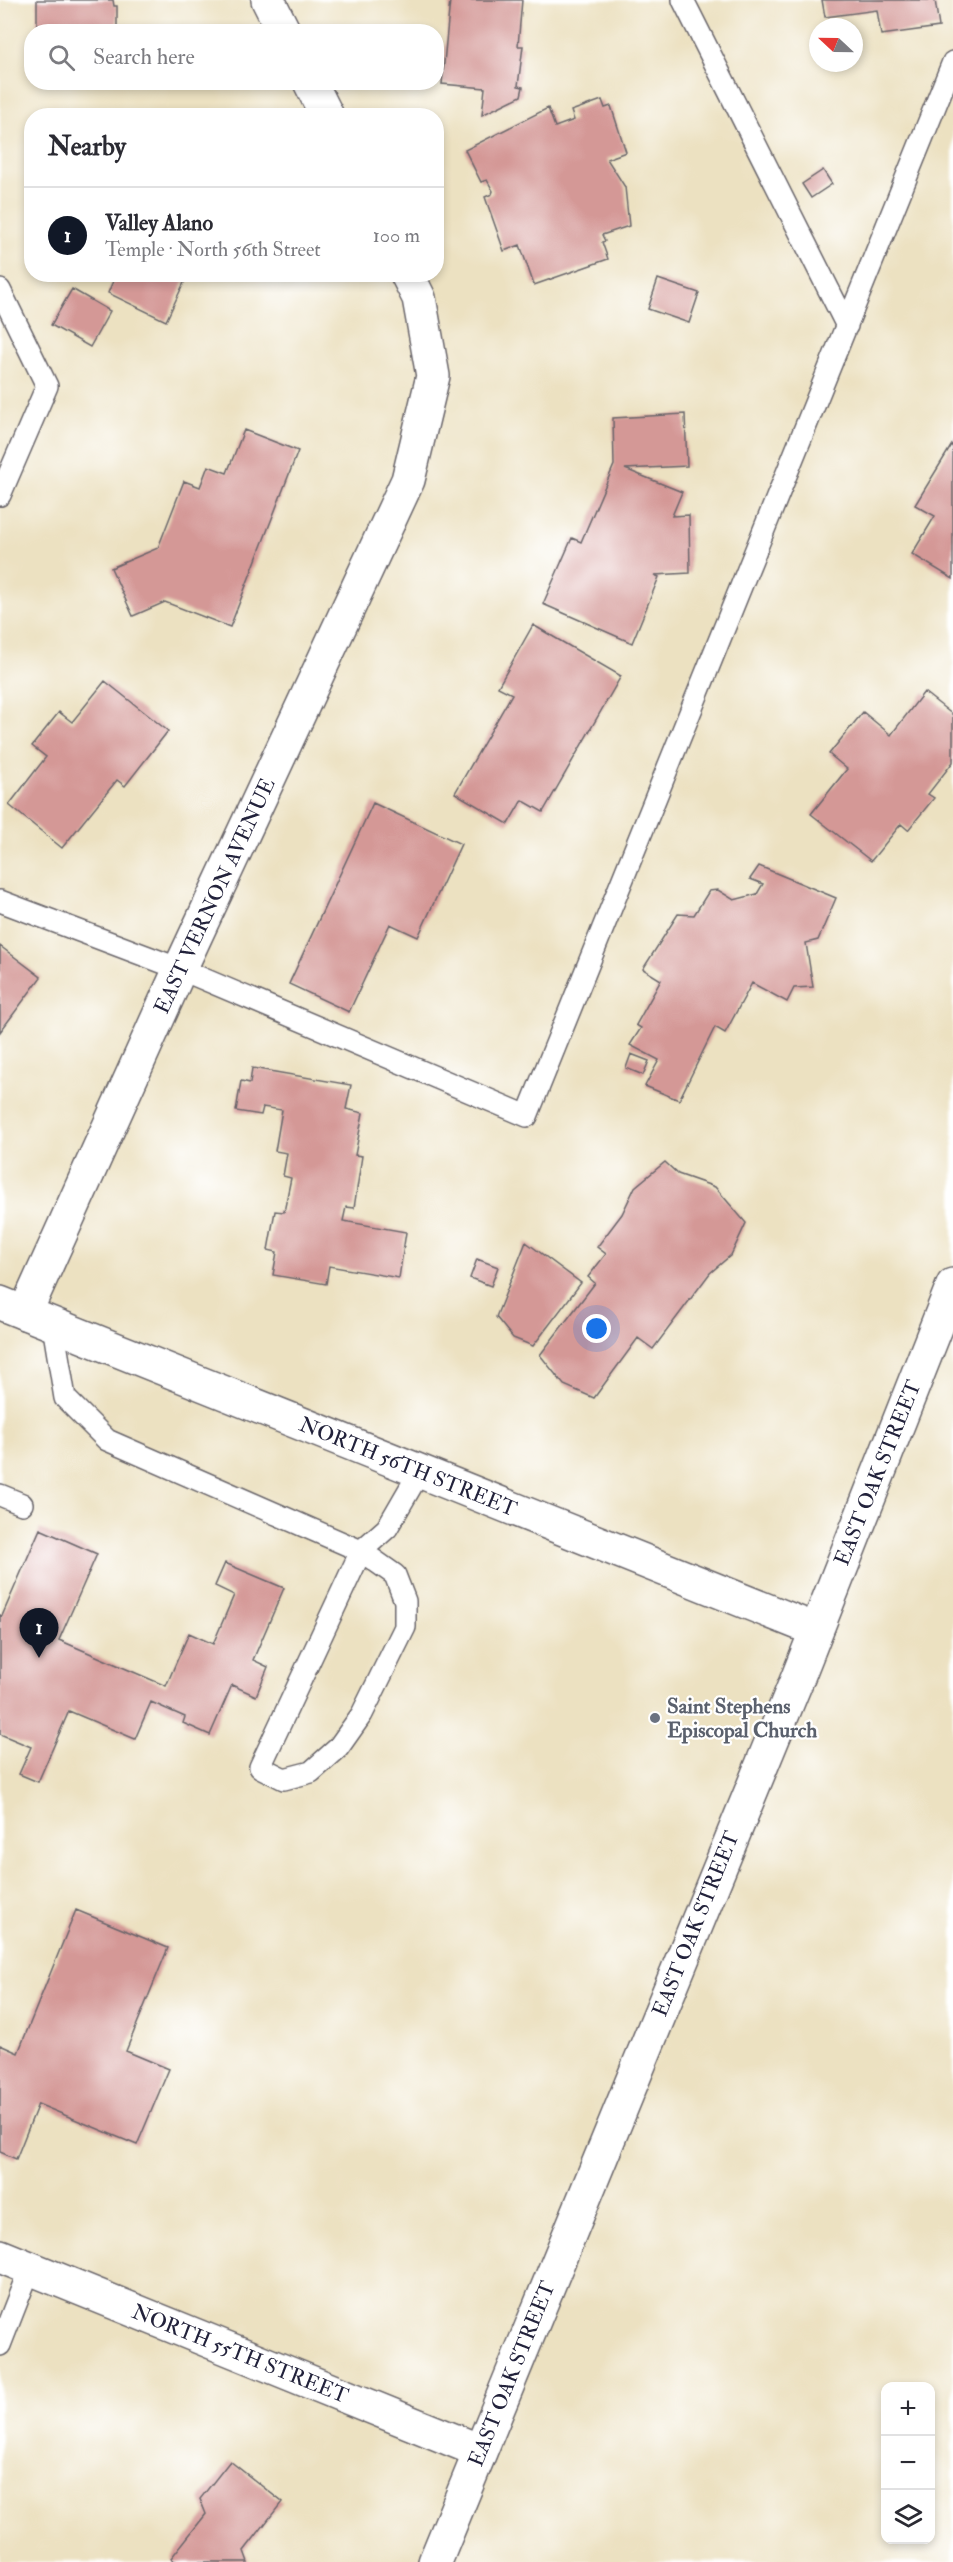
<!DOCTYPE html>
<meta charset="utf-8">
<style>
body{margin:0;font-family:"IM FELL Double Pica",serif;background:#f7f7f7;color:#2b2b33}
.controls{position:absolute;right:18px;bottom:18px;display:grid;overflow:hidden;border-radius:12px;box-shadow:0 3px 9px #0003}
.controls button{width:54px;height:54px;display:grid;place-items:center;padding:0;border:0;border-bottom:2px solid #e1e1e2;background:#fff;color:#2b2b33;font:30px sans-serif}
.compass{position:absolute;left:809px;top:18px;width:54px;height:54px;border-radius:50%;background:#fff;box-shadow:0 3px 9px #0003;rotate:292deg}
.you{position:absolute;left:597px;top:1329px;width:21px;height:21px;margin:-15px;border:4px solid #fff;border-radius:50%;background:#1a73e8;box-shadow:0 0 0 9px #1a73e833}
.badge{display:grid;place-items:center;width:39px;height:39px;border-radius:50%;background:#111827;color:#fff;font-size:20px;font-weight:700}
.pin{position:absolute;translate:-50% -50px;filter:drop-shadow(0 2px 3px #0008)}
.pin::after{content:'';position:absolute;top:32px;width:21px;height:18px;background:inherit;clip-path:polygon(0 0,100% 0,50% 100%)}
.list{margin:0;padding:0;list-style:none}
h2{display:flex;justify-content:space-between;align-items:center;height:78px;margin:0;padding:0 24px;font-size:26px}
h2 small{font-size:20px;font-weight:400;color:#7c7c81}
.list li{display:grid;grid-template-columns:39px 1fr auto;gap:18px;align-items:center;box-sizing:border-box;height:96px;padding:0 24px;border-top:2px solid #e1e1e2}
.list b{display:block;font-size:22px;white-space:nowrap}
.list p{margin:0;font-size:20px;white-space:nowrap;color:#7c7c81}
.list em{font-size:20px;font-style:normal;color:#7c7c81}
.icon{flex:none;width:33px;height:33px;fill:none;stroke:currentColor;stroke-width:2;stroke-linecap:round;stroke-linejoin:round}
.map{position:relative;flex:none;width:953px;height:2562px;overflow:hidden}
.search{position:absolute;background:#fff;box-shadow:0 3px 9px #0003;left:24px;top:24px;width:420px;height:66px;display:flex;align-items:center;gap:15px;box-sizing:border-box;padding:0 21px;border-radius:24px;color:#7c7c81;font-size:22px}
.panel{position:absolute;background:#fff;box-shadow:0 3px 9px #0003;left:24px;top:108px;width:420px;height:174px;border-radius:24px}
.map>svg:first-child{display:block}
</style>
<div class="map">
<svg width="953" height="2562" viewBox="0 0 953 2562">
<rect width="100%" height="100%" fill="#fff"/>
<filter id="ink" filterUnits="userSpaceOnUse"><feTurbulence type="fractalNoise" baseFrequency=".0167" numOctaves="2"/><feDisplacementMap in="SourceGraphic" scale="12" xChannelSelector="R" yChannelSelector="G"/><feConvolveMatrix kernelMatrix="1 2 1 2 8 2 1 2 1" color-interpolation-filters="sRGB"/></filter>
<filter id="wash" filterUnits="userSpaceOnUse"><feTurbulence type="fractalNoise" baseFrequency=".008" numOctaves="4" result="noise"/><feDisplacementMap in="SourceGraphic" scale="24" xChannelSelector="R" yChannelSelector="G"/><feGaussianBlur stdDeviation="1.35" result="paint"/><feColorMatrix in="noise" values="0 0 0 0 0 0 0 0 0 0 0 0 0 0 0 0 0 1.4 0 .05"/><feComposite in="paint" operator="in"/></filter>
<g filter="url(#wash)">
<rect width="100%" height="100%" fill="#ece1c1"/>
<g id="blocks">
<path fill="#d49896" d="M37,0H113L114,6H117V32H37Z
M450,0H522L518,46H523L518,86L523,87L521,96L482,115L485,88L442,84Z
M822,0H935L939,27L881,35L877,10L825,17Z
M602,100L605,108L611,106L626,152L607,159L625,187L629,226L602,235L605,241L602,242L608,259L534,285L520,245L504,251L485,197L492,194L493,191L487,180L481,182L465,150L548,108L555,127L574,120L571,111Z
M823,170L832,184L811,198L802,184Z
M116,274H188L166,321L108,293Z
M658,279L699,293L689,323L648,309Z
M72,289L110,311L90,347L51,325Z
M685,414L687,466L625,469L682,492L672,516L689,515L690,573L654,575L659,577L632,643L543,604L572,538L581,542L614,465L613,418Z
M244,430L298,451L230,627L165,602L133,616L111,568L158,548L184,481L200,487L208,466L227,473Z
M953,443V579L912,554L935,516L915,505Z
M533,625L621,676L543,812L522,800L508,824L455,793L512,694L498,687Z
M105,681L168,731L125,786L117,780L62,848L9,805L46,757L32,746L59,712L72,722Z
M924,692L953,715V762L928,794L934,798L908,830L901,824L871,861L811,814L847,769L829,754L863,712L891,735Z
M373,803L461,844L418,937L390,924L349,1012L289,984Z
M759,866L836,898L818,940L806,943L813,987L794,988L787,1002L752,983L725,1033L715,1027L679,1100L645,1086L659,1060L630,1045L641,1028L636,1025L661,980L643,969L678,914L694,915L709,891L718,890L734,900L757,894L763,884L750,879Z
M0,946L41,977L0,1032Z
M631,1054L649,1061L643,1075L626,1068Z
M252,1068L351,1085L346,1109L363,1113L355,1155L362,1156L354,1208L346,1207L343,1221L406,1232L399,1278L329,1266L326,1284L273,1275L277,1252L268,1250L275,1211L284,1212L291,1178L283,1176L287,1153L275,1151L282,1110L263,1107L261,1115L236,1111L241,1081L250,1083Z
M665,1162L678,1174L715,1187L746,1223L731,1255L710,1273L653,1349L638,1338L594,1398L564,1385L540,1355L595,1283L588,1277L606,1254L597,1247L622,1214L635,1187Z
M526,1242L581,1283L533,1346L513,1338L496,1317Z
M477,1259L498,1267L491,1286L470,1278Z
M40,1529L97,1554L59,1640L166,1686L189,1633L213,1644L234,1595L215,1586L225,1563L284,1588L253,1660L268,1667L256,1696L232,1685L210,1735L183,1723L185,1717L151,1702L135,1739L69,1711L38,1782L19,1774L31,1747L0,1734V1615L2,1616Z
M76,1910L168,1948L126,2051L169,2069L137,2145L38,2104L16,2159L0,2152V2045L18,2053Z
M230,2461L282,2502L244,2551L248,2562H173L171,2558L206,2514L200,2499Z"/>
</g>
</g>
<g filter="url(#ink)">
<use href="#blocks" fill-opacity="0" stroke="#69656a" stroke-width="1.5"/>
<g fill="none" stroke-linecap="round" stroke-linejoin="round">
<g stroke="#69656a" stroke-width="24">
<path id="service" d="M683,0L847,326
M0,290L47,386L0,495
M0,901L180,969L527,1116L953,62
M53,1325L65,1398L107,1440L361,1551L387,1528L420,1471
M0,1495L22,1504
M361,1551L395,1575L405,1601V1627L362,1714L338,1748L311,1772L284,1779L260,1767Z
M0,2345L30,2268"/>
</g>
<g stroke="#69656a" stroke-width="36">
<path id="minor" d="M268,0L284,32
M310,82L327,116
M25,1313L180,969L408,480L433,376L419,298L407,274
M0,2256L480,2451"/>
</g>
<g stroke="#69656a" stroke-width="36">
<path id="tertiary" d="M0,1303L816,1630
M435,2562L798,1677L953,1285"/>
</g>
<use href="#service" stroke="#fff" stroke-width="21"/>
<use href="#minor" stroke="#fff" stroke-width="33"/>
<use href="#tertiary" stroke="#fff" stroke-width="33"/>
</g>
</g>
<circle fill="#6b7280" stroke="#fff" stroke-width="2" cx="655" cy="1718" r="6"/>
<g text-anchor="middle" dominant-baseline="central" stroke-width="4.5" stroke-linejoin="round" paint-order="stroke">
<g font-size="21" fill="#22223b" stroke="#fff">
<text transform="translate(215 896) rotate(-65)">EAST VERNON AVENUE</text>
<text transform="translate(408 1467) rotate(22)">NORTH 56TH STREET</text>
<text transform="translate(878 1473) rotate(-68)">EAST OAK STREET</text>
<text transform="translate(696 1924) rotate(-68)">EAST OAK STREET</text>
<text transform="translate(240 2354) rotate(22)">NORTH 55TH STREET</text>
<text transform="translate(512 2374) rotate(-68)">EAST OAK STREET</text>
</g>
<g font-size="21" font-weight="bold" fill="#5b616d" stroke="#fff" text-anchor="start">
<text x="667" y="1706">Saint Stephens<tspan x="667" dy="24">Episcopal Church</tspan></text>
</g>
</g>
</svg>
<div class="controls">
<button>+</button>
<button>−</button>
<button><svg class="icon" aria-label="layers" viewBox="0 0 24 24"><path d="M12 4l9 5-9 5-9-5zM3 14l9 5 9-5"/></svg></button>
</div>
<svg class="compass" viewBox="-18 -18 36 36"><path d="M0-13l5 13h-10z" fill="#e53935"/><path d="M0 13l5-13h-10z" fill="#7c7c81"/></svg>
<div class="you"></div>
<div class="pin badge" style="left:39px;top:1658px">1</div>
<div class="search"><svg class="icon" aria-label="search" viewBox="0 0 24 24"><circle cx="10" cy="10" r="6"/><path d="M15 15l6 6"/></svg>Search here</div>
<section class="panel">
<h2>Nearby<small></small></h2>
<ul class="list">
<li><span class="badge">1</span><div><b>Valley Alano</b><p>Temple · North 56th Street</p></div><em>100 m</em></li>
</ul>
</section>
</div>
